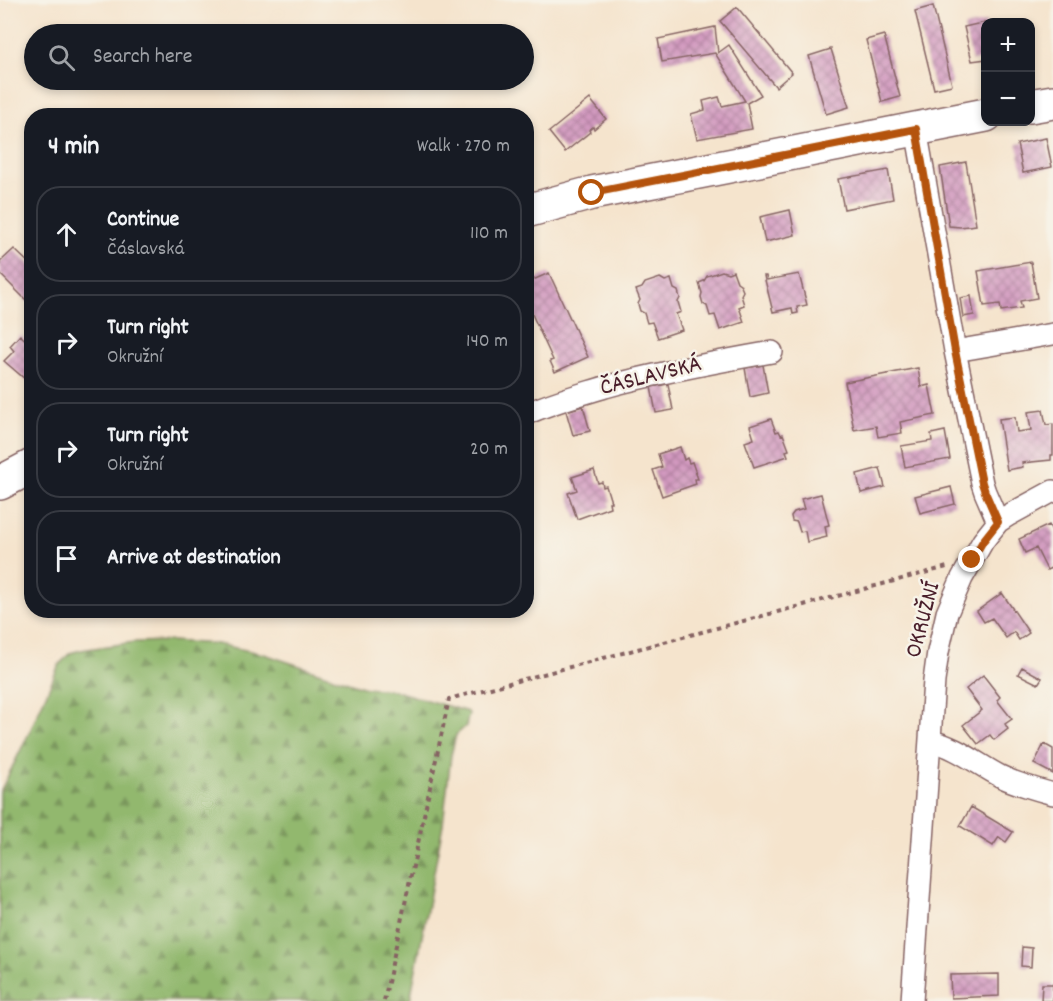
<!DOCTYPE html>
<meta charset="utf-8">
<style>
body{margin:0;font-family:Dekko,sans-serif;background:#20242c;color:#f1f3f6}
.controls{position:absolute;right:18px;top:18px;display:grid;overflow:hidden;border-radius:12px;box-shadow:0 3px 9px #0003}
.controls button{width:54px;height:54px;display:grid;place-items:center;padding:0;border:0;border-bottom:2px solid #363941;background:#171b24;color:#f1f3f6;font:30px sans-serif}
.stop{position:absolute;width:18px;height:18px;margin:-14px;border:4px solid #b45309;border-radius:50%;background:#fff}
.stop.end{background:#b45309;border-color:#fff;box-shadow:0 2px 6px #0008}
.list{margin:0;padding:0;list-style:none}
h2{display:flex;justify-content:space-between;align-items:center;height:78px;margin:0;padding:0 24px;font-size:26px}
h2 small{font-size:20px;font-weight:400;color:#9ea1a6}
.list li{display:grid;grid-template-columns:39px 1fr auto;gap:18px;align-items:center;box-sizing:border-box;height:96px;margin:0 12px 12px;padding:0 12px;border:2px solid #363941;border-radius:24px}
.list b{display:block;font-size:22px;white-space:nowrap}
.list p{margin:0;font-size:20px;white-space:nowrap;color:#9ea1a6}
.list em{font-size:20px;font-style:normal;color:#9ea1a6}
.icon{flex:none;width:33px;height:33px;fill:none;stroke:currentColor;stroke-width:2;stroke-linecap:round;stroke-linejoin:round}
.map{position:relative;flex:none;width:1053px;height:1001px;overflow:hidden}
.search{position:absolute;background:#171b24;box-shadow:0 3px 9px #0003;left:24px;top:24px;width:510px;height:66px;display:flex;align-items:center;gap:15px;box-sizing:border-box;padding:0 21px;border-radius:33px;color:#9ea1a6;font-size:22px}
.panel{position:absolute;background:#171b24;box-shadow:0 3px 9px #0003;left:24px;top:108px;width:510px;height:510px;border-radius:24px}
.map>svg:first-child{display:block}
</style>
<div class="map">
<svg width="1053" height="1001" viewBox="0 0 1053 1001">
<defs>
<pattern id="forest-firs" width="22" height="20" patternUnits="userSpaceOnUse" patternTransform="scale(1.5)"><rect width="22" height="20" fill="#92b86e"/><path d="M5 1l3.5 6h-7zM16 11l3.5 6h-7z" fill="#79955b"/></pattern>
<pattern id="building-cross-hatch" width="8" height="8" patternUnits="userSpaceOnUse" patternTransform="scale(1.5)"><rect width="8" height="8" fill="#d299bf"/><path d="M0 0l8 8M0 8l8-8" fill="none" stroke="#ac7c9b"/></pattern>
</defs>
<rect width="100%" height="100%" fill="#f7f3e8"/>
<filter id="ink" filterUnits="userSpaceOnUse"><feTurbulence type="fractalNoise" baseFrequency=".0167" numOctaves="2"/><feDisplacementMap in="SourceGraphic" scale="12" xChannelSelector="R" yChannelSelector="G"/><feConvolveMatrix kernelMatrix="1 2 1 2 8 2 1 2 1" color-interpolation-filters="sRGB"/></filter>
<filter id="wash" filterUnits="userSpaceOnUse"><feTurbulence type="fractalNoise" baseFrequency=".008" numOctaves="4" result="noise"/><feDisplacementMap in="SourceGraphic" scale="24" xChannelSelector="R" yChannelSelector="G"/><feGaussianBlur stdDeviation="1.35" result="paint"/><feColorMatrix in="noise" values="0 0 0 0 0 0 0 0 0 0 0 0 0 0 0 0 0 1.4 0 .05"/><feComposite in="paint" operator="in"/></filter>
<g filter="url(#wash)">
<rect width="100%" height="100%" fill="#f5e4cd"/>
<path fill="url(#forest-firs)" stroke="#6e6c4c" stroke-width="1.5" d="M171,641L217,644L264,654L366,688L392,690L468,712L469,713L466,726L456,735L451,755L443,824L410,1001H0V792L30,731L59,665L70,653L81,650L135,642Z"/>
<g id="blocks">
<path fill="url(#building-cross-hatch)" d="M933,6L952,85L934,89L915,11Z
M737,7L792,73L776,87L720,21Z
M986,22V50H984L986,59L972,61L964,27Z
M715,27L718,53L729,45L761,95L747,103L752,129L697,139L691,114L705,110L703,101L719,97L722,106L745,101L715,53L662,62L658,39Z
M884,35L900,97L882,102L866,40Z
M831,49L849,107L826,114L809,56Z
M590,99L606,119L594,129L593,127L589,130L590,132L565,152L549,132Z
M1046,138L1052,167L1023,173L1017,144Z
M966,162L976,225L960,227L949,226L940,167Z
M888,170L893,199L844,209L838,179Z
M790,210L795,235L765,242L760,217Z
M14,249L32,266V299L28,302L0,274V262Z
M1031,262L1037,298L1020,301L1022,308L1001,311L1000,304L984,306L978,271Z
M722,271L728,273L733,271L737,282L740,284L743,291L741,295L744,305L739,307L744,322L720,330L715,315L710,316L707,306L703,304L701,297L702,293L699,283L704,281L707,276Z
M549,273L588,357L555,372L550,361L553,360L526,301V283Z
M799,274L807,305L797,307L798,313L793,314L792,308L773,312L764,276H766L767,280Z
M660,278L665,281L671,279L674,289L678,291L680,298L678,302L681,312L676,314L682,330L658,338L652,322L647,323L644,313L640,311L638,304L640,300L636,290L642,288L645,283Z
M971,296L974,315L963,317L960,298Z
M20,335L32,346V385L4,361L14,351L10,346Z
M763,365L768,393L750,397L745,368Z
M918,368L921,387L929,385L935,415L900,422L902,433L878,437L876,426L854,430L845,382Z
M668,384L673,410L656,413L651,387Z
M583,406L590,431L573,435L566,411Z
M1043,410L1046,425L1053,424V455H1051V460L1022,463L1023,467L1007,470L999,419L1015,417L1017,432L1031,430L1028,412Z
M771,419L776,432L779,431L781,435L783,434L789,450L786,451L788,456L754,467L745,442L754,439L750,426Z
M945,431L950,459L905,467L901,446L932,441L931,434Z
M680,447L684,460L687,458L689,463L692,462L698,479H695L696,484L662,496L653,470L662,467L658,454Z
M880,468L885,487L861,493L857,474Z
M594,470L598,483L602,482L603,487L606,486L611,502H609L610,507L577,519L568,493L577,490L572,477Z
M951,487L955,504L920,513L915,496Z
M821,494L829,525L825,526L827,537L807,542L805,531L800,532L797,522L792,521L791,516L794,512L804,509L801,499Z
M1049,525L1053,533V567L1047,570L1036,548L1025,553L1019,539Z
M1002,593L1029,633L1019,640L1014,632L1006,638L992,618L984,622L977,611Z
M1022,667L1042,678L1038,684L1018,674Z
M983,675L1000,697L997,700L1012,719L1005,724L1008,729L994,740L990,735L978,744L963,725L982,710L966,689Z
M1044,744L1053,749V774L1034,764Z
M971,807L1013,832L1006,842L999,837L993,846L960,826Z
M1022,947L1032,948L1031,967L1021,966Z
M999,974V996L951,998L950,975Z
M1042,984H1053V1001H1041Z"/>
</g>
</g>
<g filter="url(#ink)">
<use href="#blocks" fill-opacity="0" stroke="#866464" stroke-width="1.5"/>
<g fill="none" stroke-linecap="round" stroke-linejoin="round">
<g stroke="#866464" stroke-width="24">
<path id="street" d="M916,129L955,351L982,483L985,492L998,522
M955,351L1053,334
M526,414C552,402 579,395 605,387C660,372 715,362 772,352
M930,741C956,746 977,764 1000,776C1016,784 1035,789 1053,794
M912,1001L934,681L938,652L947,613L962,578L983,541L998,522L1009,515L1053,491"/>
</g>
<g stroke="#866464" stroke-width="36">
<path id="primary" d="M1030,106L1053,102
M526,211L592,193L986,115
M0,483L32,466"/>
</g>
<path stroke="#866464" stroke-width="4" stroke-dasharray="4.5 4.5" stroke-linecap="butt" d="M384,1001L449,699L947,567"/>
<use href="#street" stroke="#fff" stroke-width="21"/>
<use href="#primary" stroke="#fff" stroke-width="33"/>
</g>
</g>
<g fill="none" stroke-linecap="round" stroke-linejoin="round" filter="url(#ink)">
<path stroke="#b45309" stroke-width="8" d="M592,193L916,129L955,351L982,483L985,492L998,522L983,541L972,560"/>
</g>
<g text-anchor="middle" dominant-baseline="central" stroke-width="5" stroke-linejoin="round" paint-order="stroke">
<g font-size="24" fill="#4a1f2b" stroke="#f7f3e8">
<text transform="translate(651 377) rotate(-14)">ČÁSLAVSKÁ</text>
<text transform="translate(924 620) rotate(-75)">OKRUŽNÍ</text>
</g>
</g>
</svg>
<div class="controls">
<button>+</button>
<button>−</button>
</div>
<div class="stop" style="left:592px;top:193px"></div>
<div class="stop end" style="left:972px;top:560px"></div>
<div class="search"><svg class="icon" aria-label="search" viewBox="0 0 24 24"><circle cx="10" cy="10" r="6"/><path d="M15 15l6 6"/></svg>Search here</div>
<section class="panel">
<h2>4 min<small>Walk · 270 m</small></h2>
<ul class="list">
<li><svg class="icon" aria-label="ahead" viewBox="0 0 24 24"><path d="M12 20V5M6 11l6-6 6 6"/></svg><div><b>Continue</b><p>Čáslavská</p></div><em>110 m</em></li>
<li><svg class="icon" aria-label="right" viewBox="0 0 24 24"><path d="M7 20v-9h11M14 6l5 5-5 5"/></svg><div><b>Turn right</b><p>Okružní</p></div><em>140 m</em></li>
<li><svg class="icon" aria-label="right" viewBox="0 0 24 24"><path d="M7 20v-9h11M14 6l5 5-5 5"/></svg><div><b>Turn right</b><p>Okružní</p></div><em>20 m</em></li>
<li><svg class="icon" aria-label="arrive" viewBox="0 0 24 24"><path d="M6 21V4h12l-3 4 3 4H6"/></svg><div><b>Arrive at destination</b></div></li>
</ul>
</section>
</div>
